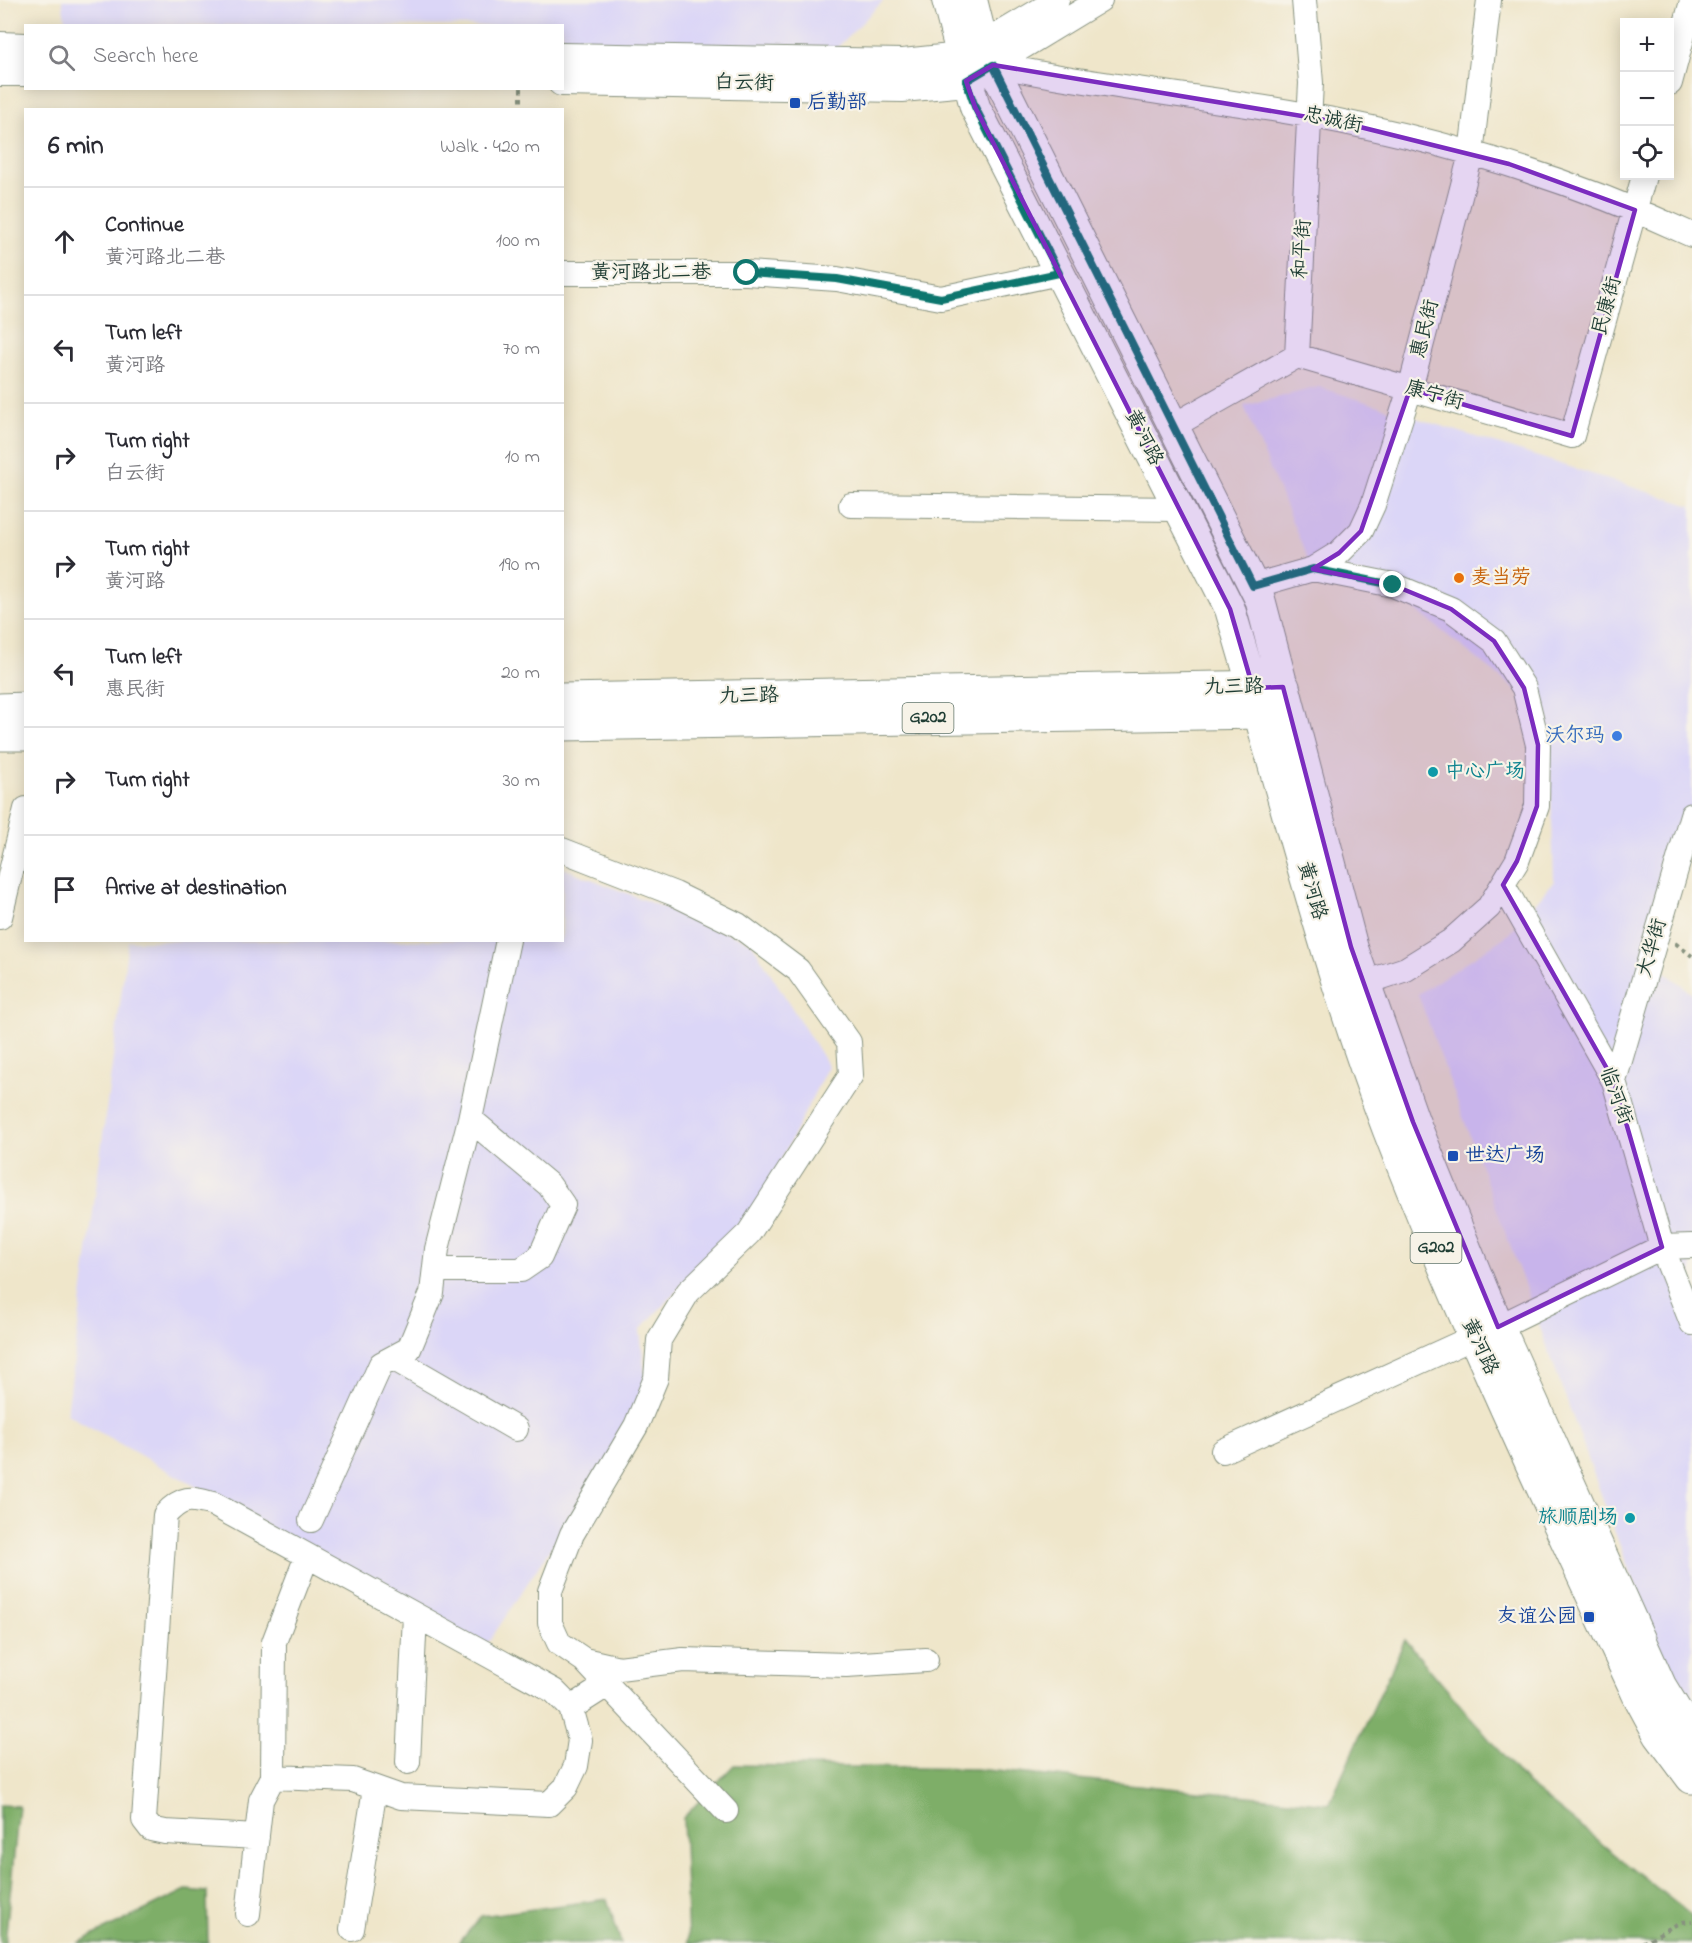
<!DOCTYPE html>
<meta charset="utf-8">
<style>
body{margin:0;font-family:"Indie Flower","LXGW WenKai TC",sans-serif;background:#f7f7f7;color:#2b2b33}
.controls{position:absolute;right:18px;top:18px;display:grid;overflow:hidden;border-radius:0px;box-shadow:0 3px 15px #0003}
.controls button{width:54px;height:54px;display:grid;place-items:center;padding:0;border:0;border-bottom:2px solid #e1e1e2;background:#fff;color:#2b2b33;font:30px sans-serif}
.stop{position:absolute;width:18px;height:18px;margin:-14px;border:4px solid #0f766e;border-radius:50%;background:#fff}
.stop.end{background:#0f766e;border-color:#fff;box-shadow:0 2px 6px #0008}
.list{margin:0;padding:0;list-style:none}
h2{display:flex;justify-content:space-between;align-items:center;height:78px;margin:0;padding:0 24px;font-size:26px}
h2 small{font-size:20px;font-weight:400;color:#7c7c81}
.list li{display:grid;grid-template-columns:39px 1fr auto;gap:18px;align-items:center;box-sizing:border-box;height:108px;padding:0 24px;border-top:2px solid #e1e1e2}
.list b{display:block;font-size:22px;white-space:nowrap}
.list p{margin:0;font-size:20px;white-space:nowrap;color:#7c7c81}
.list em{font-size:20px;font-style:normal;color:#7c7c81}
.icon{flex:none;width:33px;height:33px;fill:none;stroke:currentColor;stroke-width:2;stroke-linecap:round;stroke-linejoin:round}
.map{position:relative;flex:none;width:1692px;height:1943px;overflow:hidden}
.search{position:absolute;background:#fff;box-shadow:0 3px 15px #0003;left:24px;top:24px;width:540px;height:66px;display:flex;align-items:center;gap:15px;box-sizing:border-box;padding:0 21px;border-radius:0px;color:#7c7c81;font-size:22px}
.panel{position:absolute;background:#fff;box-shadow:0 3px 15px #0003;left:24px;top:108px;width:540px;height:834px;border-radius:0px}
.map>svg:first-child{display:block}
</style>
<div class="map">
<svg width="1692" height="1943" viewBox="0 0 1692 1943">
<rect width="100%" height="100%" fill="#f7f3e8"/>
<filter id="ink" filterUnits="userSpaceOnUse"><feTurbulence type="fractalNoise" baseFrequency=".0167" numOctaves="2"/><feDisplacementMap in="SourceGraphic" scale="12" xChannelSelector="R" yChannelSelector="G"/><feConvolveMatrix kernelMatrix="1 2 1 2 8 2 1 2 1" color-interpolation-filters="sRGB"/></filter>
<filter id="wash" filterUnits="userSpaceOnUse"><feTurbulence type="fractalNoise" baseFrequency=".008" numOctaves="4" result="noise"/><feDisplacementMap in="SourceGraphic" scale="24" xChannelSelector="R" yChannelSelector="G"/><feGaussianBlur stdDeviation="1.35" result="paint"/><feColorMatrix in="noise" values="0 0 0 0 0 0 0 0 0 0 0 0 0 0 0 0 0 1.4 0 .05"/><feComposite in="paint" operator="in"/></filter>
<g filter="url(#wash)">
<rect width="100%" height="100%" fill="#efe6ca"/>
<path fill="#dbd6f7" d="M62,0H884L836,49L563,42L562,26L66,25Z
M1319,387L1692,506V820L1648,959L1692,993V1732L1687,1729L1418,994L1508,935L1554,881L1550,764L1519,692L1374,577L1309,562L1244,406Z
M563,868L751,942L828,1066L760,1202L640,1330L648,1401L484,1649L67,1414L128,941L562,940Z"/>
<path fill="#7eae68" stroke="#4e764e" stroke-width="1.5" d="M1405,1640L1527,1784L1692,1916V1943H688L683,1818L734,1765L976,1769L1329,1804Z
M0,1805L19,1806L5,1943H0Z
M186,1890L207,1892L208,1943H78Z
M607,1899L621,1943H459L481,1916Z"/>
</g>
<g filter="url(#ink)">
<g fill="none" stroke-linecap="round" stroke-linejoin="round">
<g stroke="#87927f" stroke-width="26">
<path id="minor" d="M983,44L1057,0
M981,62C1077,83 1175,93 1272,109C1416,132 1560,174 1692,235
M993,65L1100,0
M1670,83L1692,1
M562,273H747L837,279L941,298L1059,273
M1297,356L1572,436L1644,176
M1173,426L1297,356L1311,83L1304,0
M851,505L1179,509
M1313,569L1393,585L1451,609L1494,641L1524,688L1538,745L1537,806L1517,861L1489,907L1451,941L1406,969L1364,983
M1253,586L1313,569L1339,553L1361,531L1373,505L1410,389L1471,154L1489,0
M562,850L675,894L738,925L798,970L849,1042L851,1075L749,1233L688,1292L659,1340L656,1378L636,1426L572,1534L550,1591V1623L559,1643L584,1660L619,1668L683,1660L846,1665L926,1660
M1503,885L1614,1081L1662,1247L1692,1323
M0,917L26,809
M1614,1081L1692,815
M435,1270H521L540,1257L563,1205L549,1185L470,1119
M1498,1327L1662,1247L1692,1246
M393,1358L516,1429
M1223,1451L1474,1337
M311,1520L381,1364L409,1349L432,1293L437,1249L470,1119L508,940
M584,1660L726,1811
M571,1708L607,1685
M408,1762L415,1615
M257,1837L165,1832L151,1829L144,1820L165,1515C182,1496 190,1498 213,1504L554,1691L571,1708L580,1740L576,1766L566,1787L549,1804L401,1797L353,1780L273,1777
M248,1914L261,1800L273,1777L274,1642L307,1556
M352,1929L375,1789"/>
</g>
<g stroke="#87927f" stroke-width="32">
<path id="major" d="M947,0L975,107L1230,609L1253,688
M972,0L983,44L998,76L1260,599L1283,687
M0,47L26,48
M562,58L903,64L961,58L978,47
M0,71H26
M562,81L902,87L966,81L982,71"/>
</g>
<g stroke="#87927f" stroke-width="35">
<path id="highway" d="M1283,687L1351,947L1413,1122L1483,1294L1660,1687L1692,1739
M1253,688C1295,835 1334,985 1389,1129C1463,1321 1552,1507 1639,1695L1660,1734L1692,1777
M562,700L1275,687
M0,710L26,709
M562,724L1260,712L1274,697
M0,734H26"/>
</g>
<path stroke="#87927f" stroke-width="4" stroke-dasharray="4.5 4.5" stroke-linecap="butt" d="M521,88V110
M1675,943L1692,956
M1642,1943L1681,1922L1692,1921"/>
<use href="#minor" stroke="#fff" stroke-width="24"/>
<use href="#major" stroke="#fff" stroke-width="30"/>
<use href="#highway" stroke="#fff" stroke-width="33"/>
</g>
</g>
<g fill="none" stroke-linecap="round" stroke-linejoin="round" filter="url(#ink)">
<path stroke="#0f766e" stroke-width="8" d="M747,273L837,279L941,298L1059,273L975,107L966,81L993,65L1253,586L1313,569L1393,585"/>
</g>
<path fill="#7b2cbf" fill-opacity="0.2" stroke="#7b2cbf" stroke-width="4.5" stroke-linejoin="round" d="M993,65L1344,123L1509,164L1635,210L1572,436L1410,389L1361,531L1339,553L1313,569L1393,585L1451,609L1494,641L1524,688L1538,745L1537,806L1517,861L1503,885L1614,1081L1662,1247L1498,1327L1413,1122L1351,947L1283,687L1253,688L1230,609L975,107L966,81Z"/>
<g fill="#1a4fb4" stroke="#f7f3e8" stroke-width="2">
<rect x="789" y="97" width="12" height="12" rx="3"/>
<rect x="1447" y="1150" width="12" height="12" rx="3"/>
<rect x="1583" y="1611" width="12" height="12" rx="3"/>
</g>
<circle fill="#e8710a" stroke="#f7f3e8" stroke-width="2" cx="1459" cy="578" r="6"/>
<circle fill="#3f7fe0" stroke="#f7f3e8" stroke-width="2" cx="1617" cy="736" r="6"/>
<g fill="#0f9aa8" stroke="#f7f3e8" stroke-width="2">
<circle cx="1433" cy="772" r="6"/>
<circle cx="1630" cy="1518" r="6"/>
</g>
<g text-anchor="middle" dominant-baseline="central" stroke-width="4.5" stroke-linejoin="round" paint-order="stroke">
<g fill="#f7f3e8" stroke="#60746a" stroke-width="1.5">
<rect x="902.5" y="703" width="51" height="30" rx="4.5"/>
<rect x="1410.5" y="1233" width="51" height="30" rx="4.5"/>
</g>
<g font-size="18" font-weight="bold" fill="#1f3d34">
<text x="928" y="718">G202</text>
<text x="1436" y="1248">G202</text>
</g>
<g font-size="20" fill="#1f3d34" stroke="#f7f3e8">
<text transform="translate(744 84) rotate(1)">白云街</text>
<text transform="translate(1333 121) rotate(12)">忠诚街</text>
<text transform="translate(1303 249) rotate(-86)">和平街</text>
<text x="651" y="273">黄河路北二巷</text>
<text transform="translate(1608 306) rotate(-75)">民康街</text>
<text transform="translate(1426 329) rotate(-76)">惠民街</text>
<text transform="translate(1434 396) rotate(16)">康宁街</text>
<text transform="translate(1143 438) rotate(63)">黄河路</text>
<text transform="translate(1234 688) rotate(-1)">九三路</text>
<text transform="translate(749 697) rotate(-1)">九三路</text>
<text transform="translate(1311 891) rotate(74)">黄河路</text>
<text transform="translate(1653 948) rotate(-74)">大华街</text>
<text transform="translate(1615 1096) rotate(70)">临河街</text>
<text transform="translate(1479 1347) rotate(65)">黄河路</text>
</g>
<g font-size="20" fill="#164399" stroke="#f7f3e8" text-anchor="start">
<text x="807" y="103">后勤部</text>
<text x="1465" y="1156">世达广场</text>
<text x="1577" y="1617" text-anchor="end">友谊公园</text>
</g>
<g font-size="20" fill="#c56008" stroke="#f7f3e8" text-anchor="start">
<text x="1471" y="578">麦当劳</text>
</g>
<g font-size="20" fill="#366cbe" stroke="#f7f3e8" text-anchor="end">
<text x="1605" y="736">沃尔玛</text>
</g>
<g font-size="20" fill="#0d838f" stroke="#f7f3e8" text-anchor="start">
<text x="1445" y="772">中心广场</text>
<text x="1618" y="1518" text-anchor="end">旅顺剧场</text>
</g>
</g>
</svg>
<div class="controls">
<button>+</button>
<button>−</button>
<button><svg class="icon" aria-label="locate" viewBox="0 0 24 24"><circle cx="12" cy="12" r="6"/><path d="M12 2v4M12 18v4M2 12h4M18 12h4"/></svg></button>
</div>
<div class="stop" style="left:747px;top:273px"></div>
<div class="stop end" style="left:1393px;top:585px"></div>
<div class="search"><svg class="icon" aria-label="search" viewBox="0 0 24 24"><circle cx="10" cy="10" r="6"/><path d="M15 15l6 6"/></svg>Search here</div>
<section class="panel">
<h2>6 min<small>Walk · 420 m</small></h2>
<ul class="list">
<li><svg class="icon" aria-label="ahead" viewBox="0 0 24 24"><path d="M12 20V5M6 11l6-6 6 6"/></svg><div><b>Continue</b><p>黄河路北二巷</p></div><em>100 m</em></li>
<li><svg class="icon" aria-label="left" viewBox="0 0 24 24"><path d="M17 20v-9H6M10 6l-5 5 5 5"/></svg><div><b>Turn left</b><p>黄河路</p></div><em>70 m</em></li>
<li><svg class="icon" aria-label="right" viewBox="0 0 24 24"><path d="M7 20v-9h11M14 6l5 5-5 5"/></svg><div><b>Turn right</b><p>白云街</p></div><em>10 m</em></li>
<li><svg class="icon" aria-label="right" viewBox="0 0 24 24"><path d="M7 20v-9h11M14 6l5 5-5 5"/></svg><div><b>Turn right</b><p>黄河路</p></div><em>190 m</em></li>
<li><svg class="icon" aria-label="left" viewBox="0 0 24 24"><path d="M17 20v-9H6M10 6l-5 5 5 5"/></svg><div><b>Turn left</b><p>惠民街</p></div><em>20 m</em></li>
<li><svg class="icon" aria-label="right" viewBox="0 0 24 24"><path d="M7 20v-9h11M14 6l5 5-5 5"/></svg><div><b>Turn right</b></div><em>30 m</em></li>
<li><svg class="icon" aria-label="arrive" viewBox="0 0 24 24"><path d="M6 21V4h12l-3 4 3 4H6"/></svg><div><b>Arrive at destination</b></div></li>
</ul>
</section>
</div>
